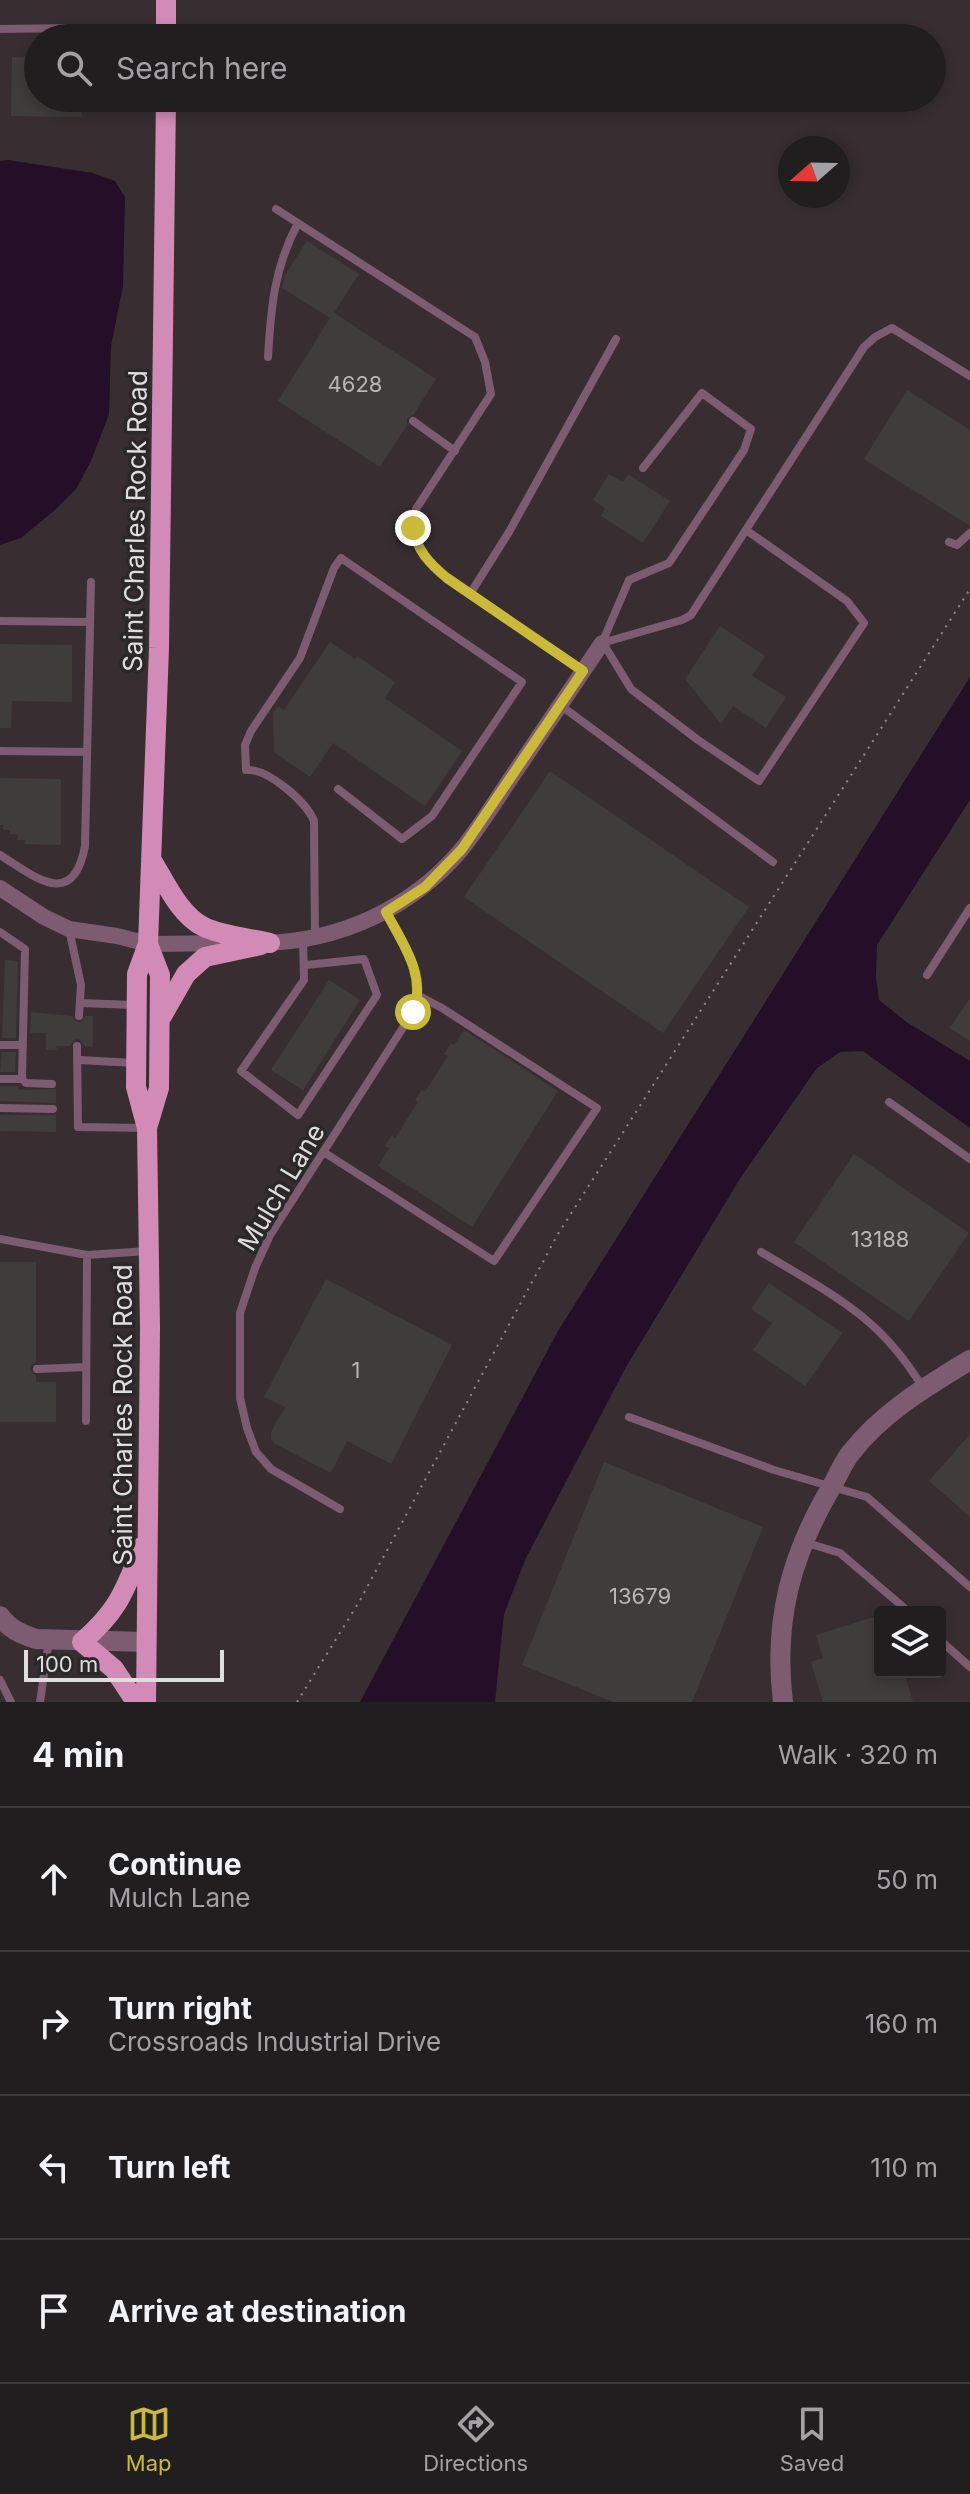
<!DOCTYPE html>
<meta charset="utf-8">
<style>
body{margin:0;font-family:Inter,sans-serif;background:#2d2b2c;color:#f1f3f6}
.controls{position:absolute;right:24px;bottom:24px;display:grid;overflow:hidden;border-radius:8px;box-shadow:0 4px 12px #0003}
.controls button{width:72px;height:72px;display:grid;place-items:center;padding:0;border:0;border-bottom:2px solid #3d3c3d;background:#201e1f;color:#f1f3f6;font:40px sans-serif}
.compass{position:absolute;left:778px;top:136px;width:72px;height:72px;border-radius:50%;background:#201e1f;box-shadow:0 4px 12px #0003;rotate:250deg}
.scale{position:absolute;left:24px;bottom:20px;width:200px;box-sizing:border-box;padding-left:8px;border:4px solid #dfdddd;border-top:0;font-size:22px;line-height:28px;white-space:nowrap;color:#dfdddd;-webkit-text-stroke:6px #2b2829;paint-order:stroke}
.stop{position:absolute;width:24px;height:24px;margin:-18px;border:6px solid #cbb939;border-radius:50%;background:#fff}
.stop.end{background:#cbb939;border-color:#fff;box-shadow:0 2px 8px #0008}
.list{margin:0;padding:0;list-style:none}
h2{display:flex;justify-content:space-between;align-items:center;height:104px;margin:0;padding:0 32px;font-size:34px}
h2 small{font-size:26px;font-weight:400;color:#a2a2a4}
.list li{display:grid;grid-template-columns:52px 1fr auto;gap:24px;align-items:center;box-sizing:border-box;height:144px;padding:0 32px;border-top:2px solid #3d3c3d}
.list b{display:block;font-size:30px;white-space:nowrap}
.list p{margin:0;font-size:26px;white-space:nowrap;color:#a2a2a4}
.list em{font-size:26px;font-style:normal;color:#a2a2a4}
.icon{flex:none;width:44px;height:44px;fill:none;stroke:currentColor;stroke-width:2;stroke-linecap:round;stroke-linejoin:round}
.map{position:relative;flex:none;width:970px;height:1702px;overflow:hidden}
.search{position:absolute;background:#201e1f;box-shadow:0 4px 12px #0003;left:24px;right:24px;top:24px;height:88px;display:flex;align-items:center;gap:20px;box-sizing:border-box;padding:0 28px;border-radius:44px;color:#a2a2a4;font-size:30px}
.sheet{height:680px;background:#201e1f}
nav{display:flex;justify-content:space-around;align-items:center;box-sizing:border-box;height:112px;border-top:2px solid #3d3c3d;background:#201e1f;font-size:22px;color:#a2a2a4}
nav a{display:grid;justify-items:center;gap:4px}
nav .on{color:#cbb939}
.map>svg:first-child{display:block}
</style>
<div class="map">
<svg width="970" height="1702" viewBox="0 0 970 1702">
<rect width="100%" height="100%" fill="#2b2829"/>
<path fill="#382e31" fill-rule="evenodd" d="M0,0H970V1702H0ZM38,38H932V98H38ZM790,148H838V196H790ZM880,1612H940V1672H880Z"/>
<path fill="#250e28" d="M8,160L93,173L115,181L125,197L123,286L111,346L109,414L91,461L76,489L56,509L21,538L0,545V161Z
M970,677V800L877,945L876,977L879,1000L908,1023L970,1061V1128L863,1051L840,1052L817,1068L741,1177L626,1367L526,1558L504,1614L495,1702H360L558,1331Z"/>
<path fill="#403c3c" d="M12,57L38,58V98H82V117L11,116Z
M307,241L359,274L334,313L436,379L414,414L407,418V425L380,467L278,401L330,318L282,288L285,275Z
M907,390L970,430V526L864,459Z
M609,474L623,482L628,474L670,501L643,543L601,516L605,508L593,500Z
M720,626L765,656L752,676L786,697L766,728L733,706L721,724L685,679Z
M330,642L355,659L357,656L395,682L385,698L462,751L425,806L333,743L310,777L274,752L273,712L278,706L284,710Z
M0,644L72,645V702L12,701L11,728H0Z
M550,771L749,907L663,1033L464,897Z
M0,778L61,779V845L24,844L25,840H18V835L10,834V830H3V825H0Z
M5,960L18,961L16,1038H2Z
M329,980L360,1000L303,1090L271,1070Z
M970,998V1041L950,1028Z
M31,1012L72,1016L75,1021L79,1023L86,1016H93V1047L84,1046L81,1040L76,1039L70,1046H56L57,1050H46V1033H30Z
M464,1030L558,1091L472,1227L378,1166L389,1148L385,1146L392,1135L395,1138L418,1102L415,1100L422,1090L425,1092L448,1056L444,1054L451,1043L454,1045Z
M2,1052H16L15,1072H0Z
M0,1086H18V1089L26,1090L56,1089V1103L0,1101Z
M0,1115H56V1132L0,1131Z
M854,1154L969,1233L909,1321L794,1242Z
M0,1262H36V1362L31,1365L30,1370L36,1376V1382H56V1422H0Z
M326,1279L452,1345L391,1464L347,1441L331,1473L275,1444L271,1439V1432L285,1407L264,1397Z
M769,1283L842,1333L805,1386L753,1350L772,1323L751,1309Z
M970,1434V1517L929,1481Z
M604,1462L763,1527L692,1702H613L522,1665Z
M880,1615V1672H904L913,1702H823L811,1662L823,1658L816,1635Z"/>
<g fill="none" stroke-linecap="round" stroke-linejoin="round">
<path stroke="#8e8b8c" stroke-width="2" stroke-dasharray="2 6" stroke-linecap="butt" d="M297,1702L359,1602L558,1234L970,589"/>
<path stroke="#7d5b70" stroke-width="8" d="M0,29L76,28
M276,209L475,337L485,362L491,394L416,509C410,544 421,556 447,578L583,671
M268,357C271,307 274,268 298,223
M413,421L455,451
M949,542L957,545L970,533
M470,594L509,532L616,339
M0,621L90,622
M602,643L682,620L691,615L864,347L875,337L892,328L970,376
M602,643L629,580L669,563L744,450L751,429L702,393L643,468
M603,643L631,689L698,740L759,781L864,623L847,601L746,530
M560,705L773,862
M0,751L87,752
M0,855C34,876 73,911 85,846L91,582
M69,929L81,985L79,1016
M0,932L25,949L22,1079H0
M315,936L314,821C306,801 267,768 246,770L245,745L251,731L300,658L334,568L341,558L522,682L432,816L402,839L338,789
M303,939L304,980L241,1071L298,1115L377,995L364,959L306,965
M927,975L970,908
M80,1003L135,1005
M0,1045H23
M77,1046L78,1127L147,1128
M79,1060L134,1063
M22,1079L26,1083L52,1084
M889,1102L970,1159
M0,1108L53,1109
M325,1153L494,1261L597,1108L442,1008L419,996
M0,1239L87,1255
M761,1252C831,1294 879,1315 923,1388
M37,1369L86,1367
M629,1417L774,1470L867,1497L970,1587
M86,1421L87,1255L148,1251
M340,1509L271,1469L256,1452L247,1428L240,1398V1313L255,1268L270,1235L413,1012C427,976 403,944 386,912
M804,1542L840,1553L909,1612
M940,1640L970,1667
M0,1680L11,1702
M40,1702L49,1640"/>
<path stroke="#7d5b70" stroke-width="16" d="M0,888L44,917L69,929L117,936L148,944L238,943
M261,943C338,942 411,909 461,850C480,827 496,800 513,775C543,731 572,687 602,643"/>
<path stroke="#7d5b70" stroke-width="20" d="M0,1616C9,1629 21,1634 36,1639L146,1642
M783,1702C773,1621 791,1555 832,1486C838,1475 843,1463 850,1454C881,1413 927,1386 970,1360"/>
<path stroke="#d18bb6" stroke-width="20" d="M166,0V38
M151,859C165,881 179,915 204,927C223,936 249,938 270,943
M162,1016L186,974L205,957L261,945
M147,1128L159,1088L160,975L148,944
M136,1702L114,1669L82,1642C120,1609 124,1591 143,1546
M146,1702L150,1329L147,1128L136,1087L137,974L148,944L159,648L166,98"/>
</g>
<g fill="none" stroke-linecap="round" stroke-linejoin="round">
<path stroke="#cbb939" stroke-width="10" d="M413,528C417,551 430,564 447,578L583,671L462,849L425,887L386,912C403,944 427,976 413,1012"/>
</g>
<g text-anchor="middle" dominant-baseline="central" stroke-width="7" stroke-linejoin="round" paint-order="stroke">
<g font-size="22" fill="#b7b5b5">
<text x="355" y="384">4628</text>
<text x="880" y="1239">13188</text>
<text x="356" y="1370">1</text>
<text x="640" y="1596">13679</text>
</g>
<g font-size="26" fill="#dfdddd" stroke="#2b2829">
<text transform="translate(135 521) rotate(-89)">Saint Charles Rock Road</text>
<text transform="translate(281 1187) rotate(-59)">Mulch Lane</text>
<text transform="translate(122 1415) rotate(-90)">Saint Charles Rock Road</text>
</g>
</g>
</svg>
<div class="controls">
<button><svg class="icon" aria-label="layers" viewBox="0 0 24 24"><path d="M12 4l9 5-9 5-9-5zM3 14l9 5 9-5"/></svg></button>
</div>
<svg class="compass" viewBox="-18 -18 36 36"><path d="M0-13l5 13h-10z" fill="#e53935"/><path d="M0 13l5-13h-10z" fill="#a2a2a4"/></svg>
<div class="scale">100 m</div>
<div class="stop" style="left:413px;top:1012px"></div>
<div class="stop end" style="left:413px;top:528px"></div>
<div class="search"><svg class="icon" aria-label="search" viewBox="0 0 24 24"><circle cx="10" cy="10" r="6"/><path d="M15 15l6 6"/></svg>Search here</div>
</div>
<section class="sheet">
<h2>4 min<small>Walk · 320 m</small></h2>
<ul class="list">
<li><svg class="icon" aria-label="ahead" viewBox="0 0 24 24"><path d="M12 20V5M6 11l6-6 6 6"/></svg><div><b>Continue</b><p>Mulch Lane</p></div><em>50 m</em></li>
<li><svg class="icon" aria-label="right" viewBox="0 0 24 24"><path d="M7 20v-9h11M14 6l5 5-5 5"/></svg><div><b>Turn right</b><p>Crossroads Industrial Drive</p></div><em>160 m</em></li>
<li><svg class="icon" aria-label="left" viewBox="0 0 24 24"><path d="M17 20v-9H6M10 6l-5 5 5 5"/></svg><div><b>Turn left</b></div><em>110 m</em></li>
<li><svg class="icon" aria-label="arrive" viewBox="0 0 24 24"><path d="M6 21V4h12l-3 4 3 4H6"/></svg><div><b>Arrive at destination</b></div></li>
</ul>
</section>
<nav>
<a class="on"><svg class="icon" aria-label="map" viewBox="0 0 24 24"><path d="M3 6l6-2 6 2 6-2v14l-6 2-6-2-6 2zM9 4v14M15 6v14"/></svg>Map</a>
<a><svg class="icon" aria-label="directions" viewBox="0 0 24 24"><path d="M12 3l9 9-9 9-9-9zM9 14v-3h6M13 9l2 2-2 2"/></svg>Directions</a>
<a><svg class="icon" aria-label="saved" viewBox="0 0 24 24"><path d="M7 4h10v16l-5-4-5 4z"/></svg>Saved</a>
</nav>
